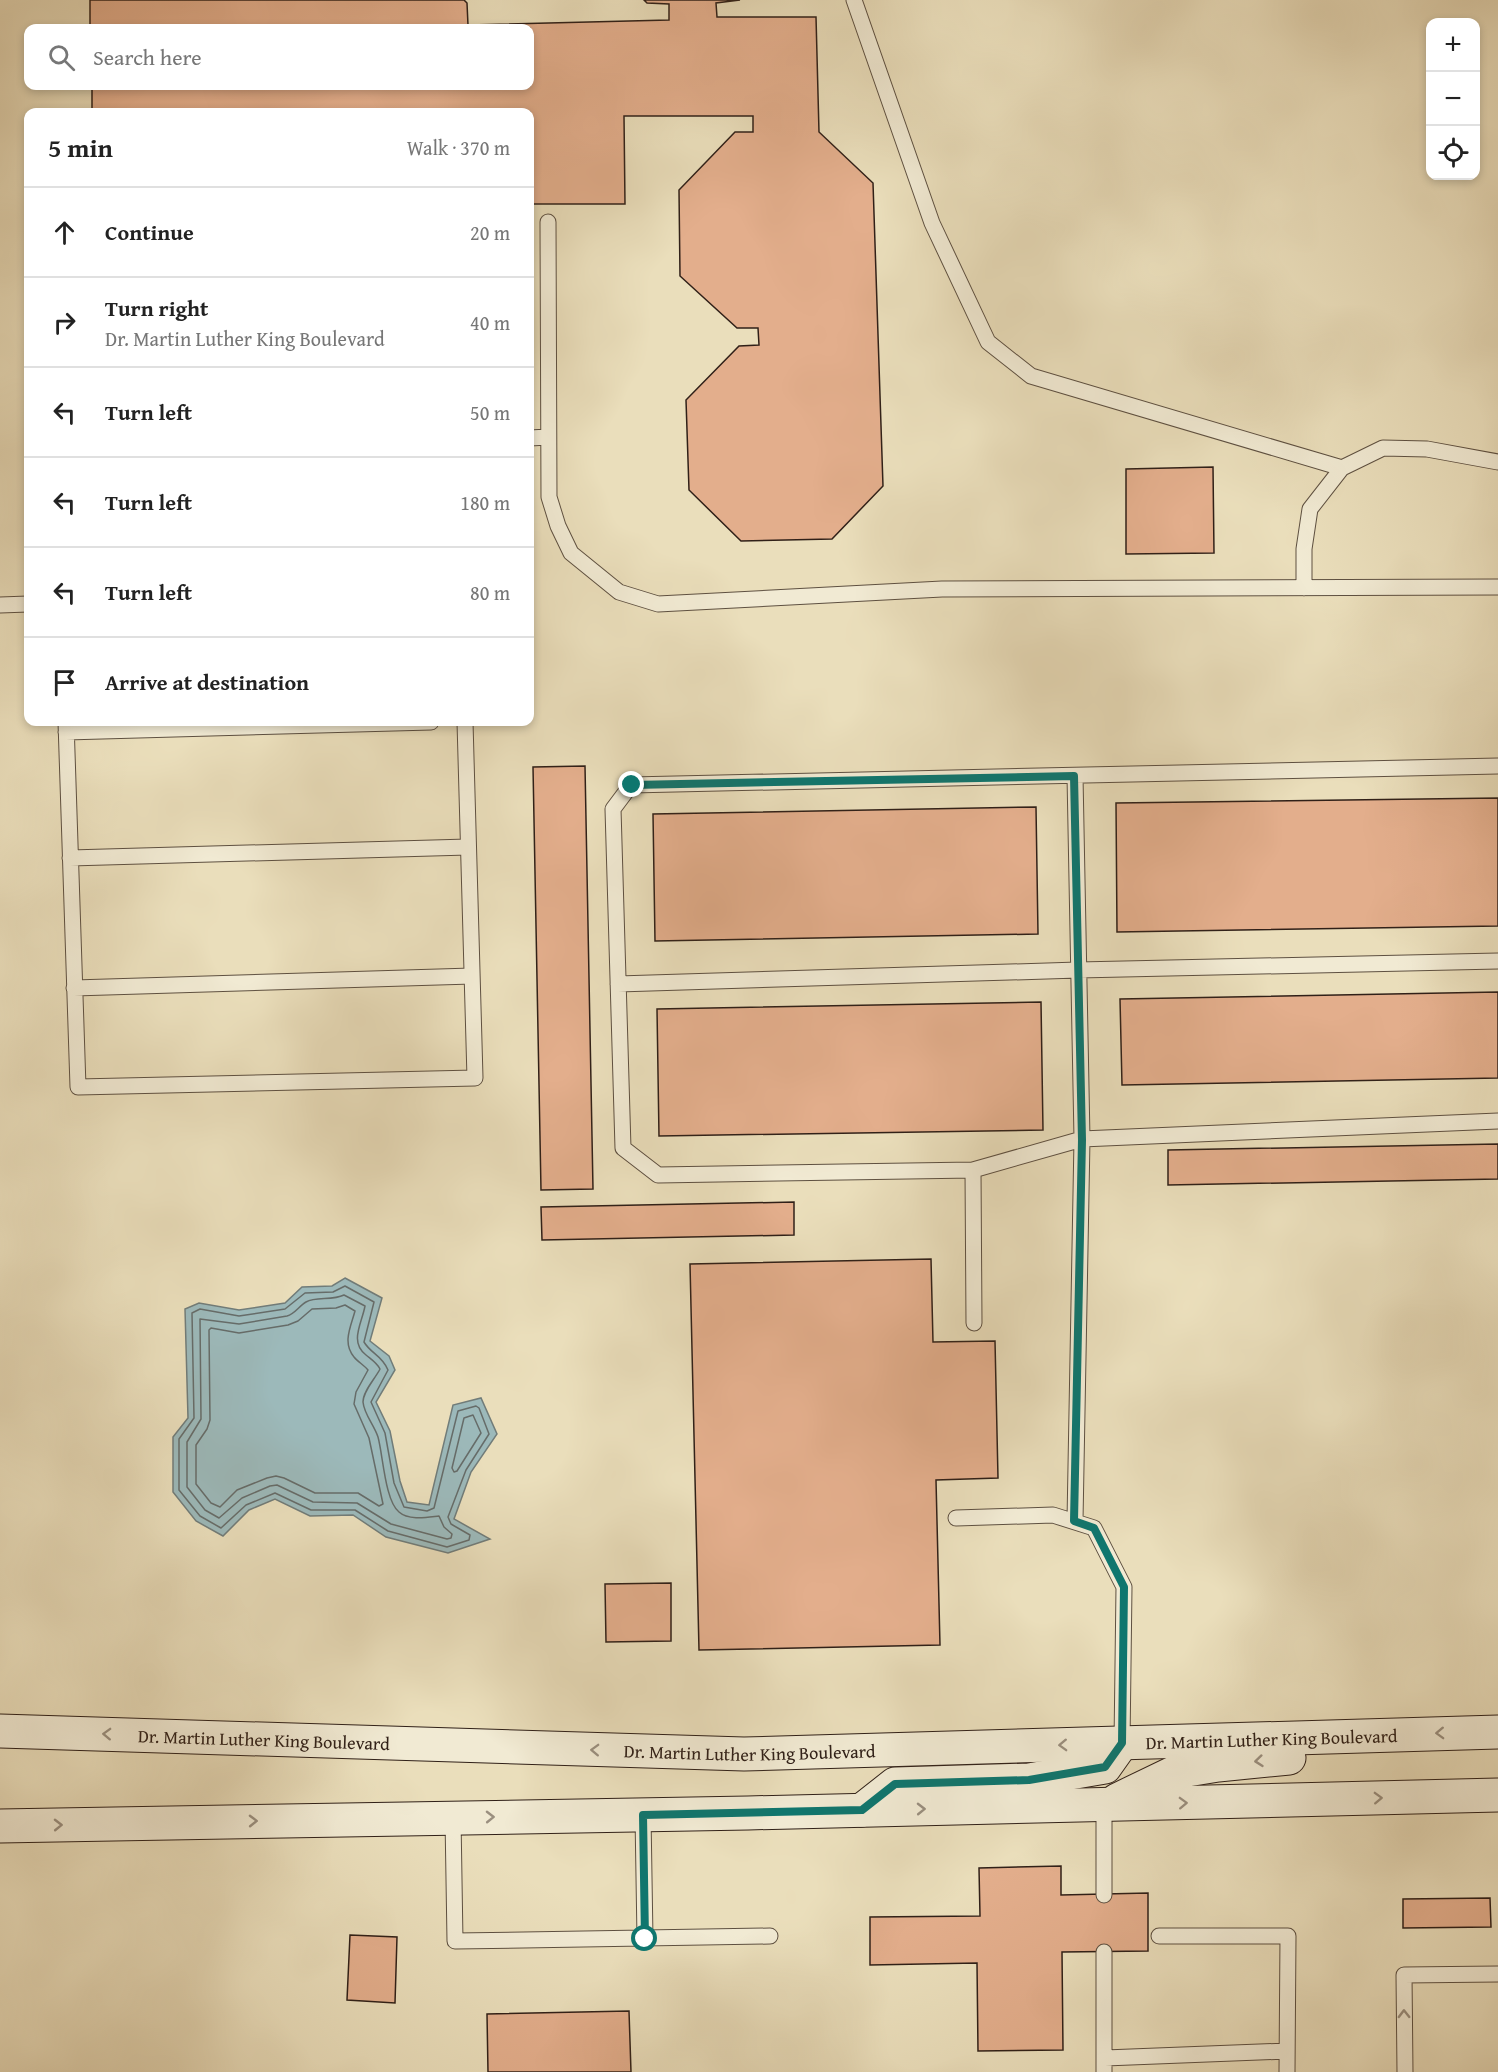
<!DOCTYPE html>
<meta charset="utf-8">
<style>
body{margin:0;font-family:"Gentium Book Plus",serif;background:#f6f6f6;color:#222}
.controls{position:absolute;right:18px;top:18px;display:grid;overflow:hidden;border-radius:12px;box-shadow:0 3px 9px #0003}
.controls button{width:54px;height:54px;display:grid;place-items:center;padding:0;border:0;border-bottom:2px solid #e0e0e0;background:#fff;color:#222;font:30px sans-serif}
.stop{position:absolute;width:18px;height:18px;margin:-14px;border:4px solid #0f766e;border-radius:50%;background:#fff}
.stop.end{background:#0f766e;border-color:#fff;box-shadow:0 2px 6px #0008}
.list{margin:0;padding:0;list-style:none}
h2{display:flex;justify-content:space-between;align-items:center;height:78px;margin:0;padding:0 24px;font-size:26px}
h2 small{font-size:20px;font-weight:400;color:#767676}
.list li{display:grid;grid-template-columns:39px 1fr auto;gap:18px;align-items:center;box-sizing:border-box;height:90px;padding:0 24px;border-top:2px solid #e0e0e0}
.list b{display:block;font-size:22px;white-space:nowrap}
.list p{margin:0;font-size:20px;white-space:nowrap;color:#767676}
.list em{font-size:20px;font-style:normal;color:#767676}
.icon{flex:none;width:33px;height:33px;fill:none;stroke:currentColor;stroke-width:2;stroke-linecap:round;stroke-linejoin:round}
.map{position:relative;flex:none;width:1498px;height:2072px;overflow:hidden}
.search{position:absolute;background:#fff;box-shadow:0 3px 9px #0003;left:24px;top:24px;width:510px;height:66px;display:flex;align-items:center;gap:15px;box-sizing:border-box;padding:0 21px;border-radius:12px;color:#767676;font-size:22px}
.panel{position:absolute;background:#fff;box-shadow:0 3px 9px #0003;left:24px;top:108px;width:510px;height:618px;border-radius:12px}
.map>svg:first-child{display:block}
</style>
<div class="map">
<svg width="1498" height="2072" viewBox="0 0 1498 2072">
<rect width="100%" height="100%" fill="#eadebb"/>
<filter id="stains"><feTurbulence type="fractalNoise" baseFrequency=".00333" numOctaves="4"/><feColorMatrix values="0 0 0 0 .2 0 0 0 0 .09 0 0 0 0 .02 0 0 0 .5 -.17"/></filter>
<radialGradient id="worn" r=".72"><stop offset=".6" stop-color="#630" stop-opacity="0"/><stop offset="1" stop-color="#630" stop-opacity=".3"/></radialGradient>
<path fill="#9cb9ba" stroke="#717c79" stroke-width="1.5" d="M345,1278L382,1298L370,1341L389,1356L395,1370L376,1402L390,1431L400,1481L407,1502L429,1505L453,1405L481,1398L497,1434L471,1472L454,1519L490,1539L448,1553L386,1537L353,1515L310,1516L275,1499L249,1510L223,1536L196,1521L173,1492V1437L188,1418L185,1309L199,1303L239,1310L285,1303L302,1287L332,1286Z"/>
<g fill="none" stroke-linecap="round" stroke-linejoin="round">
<path stroke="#666c69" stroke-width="1.5" d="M345,1286L374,1302L364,1342C371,1354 382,1355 388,1370L371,1402L385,1433L394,1483L404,1507L427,1511L434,1508L458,1411L476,1406L479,1408L489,1434L466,1470L448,1517L451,1524L470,1535L469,1540L447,1547L388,1531L355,1510H311L275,1493L246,1505L221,1528L200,1516L179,1490V1439L194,1418L192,1313L200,1309L239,1316L285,1309L305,1293L333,1292Z
M344,1295L365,1306C362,1323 349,1342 366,1355C372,1360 377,1363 380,1369C375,1379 363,1391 363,1402C364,1414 374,1425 378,1437C383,1455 385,1501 399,1512C409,1521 429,1517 439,1516L444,1527L452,1534L451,1538L447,1539L391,1524L357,1503L313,1502L277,1485L270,1486L242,1498L219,1518L205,1510L187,1487V1442L201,1419L200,1319L239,1324L287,1316C295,1314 299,1306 306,1302C316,1296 332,1301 344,1295Z
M345,1305L355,1311C351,1326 342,1343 354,1357C358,1362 364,1365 368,1370L356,1392L354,1404L369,1438L383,1504L379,1506L358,1493H315L284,1478L276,1476L267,1478L237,1490L220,1507L211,1503L196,1484V1445L207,1429L210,1420L209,1330L211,1328L239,1333L288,1325L298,1321L312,1309L336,1308Z
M473,1415L481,1433L457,1471L454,1472L452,1468L464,1418Z"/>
</g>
<path fill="#e3ae8c" stroke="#302018" stroke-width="1.5" d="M90,0H464L467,3L468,25L669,20V4L647,3L644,0H740L716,3L717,17H816L819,132L873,183L883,486L832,539L741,541L689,490L686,400L739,346L759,345L758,328H737L680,276L679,190L735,132H753V116H624L625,204H530V112H92V86H530V28H90Z
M1213,467L1214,553L1126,554V469Z
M585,766L593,1189L541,1190L533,767Z
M1498,798V926L1117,932L1116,803Z
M1036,807L1038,934L655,941L653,814Z
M1498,992V1078L1122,1085L1120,999Z
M1041,1002L1043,1130L659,1136L657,1009Z
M1498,1144V1179L1168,1185V1150Z
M794,1202V1235L542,1240L541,1207Z
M931,1259L933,1342L995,1341L998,1478L936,1480L940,1645L699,1650L690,1264Z
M671,1583V1641L606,1642L605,1584Z
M1061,1866V1895L1148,1893V1951L1062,1952L1063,2050L978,2051L977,1963L870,1965V1917L980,1916L979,1868Z
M1490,1898L1491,1927L1403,1928V1899Z
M350,1935L397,1937L395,2003L347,2000Z
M629,2011L631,2072H488L487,2014Z"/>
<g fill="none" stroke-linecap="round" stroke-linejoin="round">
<g stroke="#5e5041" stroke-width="17">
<path id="lane" d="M854,0L932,223L988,342L1031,376L1342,468
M548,222L549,497L558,526L571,553L619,592L658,604L942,589L1498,587
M530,438L548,437
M1304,588V549L1310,509L1342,468L1383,448L1427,449L1498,462
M0,605L28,604
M66,722L78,1087L475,1078L465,722
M66,732L431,722
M1498,766L631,785L613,809L623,1148L658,1175L973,1170L1082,1139L1498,1121
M1075,776L1082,1139L1075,1521
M70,858L468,847
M618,984L1078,970L1498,961
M74,988L472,976
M973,1170L974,1323
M956,1518L1053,1515L1094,1528L1124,1587L1122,1743
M1104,1805V1895
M643,1815L645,1939
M453,1818L455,1941L770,1936
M1159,1936H1288L1287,2072
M1104,1952V2072
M1105,2058L1287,2051
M1405,2072L1404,1975L1498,1974"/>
</g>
<g stroke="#302018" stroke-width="35">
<g id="secondary">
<path id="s1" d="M0,1731L744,1754L1498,1732"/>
<path d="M1117,1800L1175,1772L1218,1765L1289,1758"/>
<path d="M862,1810L895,1784L1029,1780L1105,1767L1122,1743"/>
<path d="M0,1826L748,1813L1498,1795"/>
</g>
</g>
<use href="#lane" stroke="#f1ead3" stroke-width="15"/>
<use href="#secondary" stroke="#f1ead3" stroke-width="33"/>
</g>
<defs><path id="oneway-chevron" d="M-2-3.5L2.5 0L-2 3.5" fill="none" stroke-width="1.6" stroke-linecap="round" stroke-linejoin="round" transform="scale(1.5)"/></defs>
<g stroke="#9a8f7f">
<use href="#oneway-chevron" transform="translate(1440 1733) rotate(178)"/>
<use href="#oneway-chevron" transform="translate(107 1734) rotate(-178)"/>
<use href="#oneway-chevron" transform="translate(1063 1745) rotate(178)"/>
<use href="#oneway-chevron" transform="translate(595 1750) rotate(-178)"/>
<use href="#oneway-chevron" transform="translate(1259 1761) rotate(174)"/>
<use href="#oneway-chevron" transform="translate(1378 1798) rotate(-2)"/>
<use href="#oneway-chevron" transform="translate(1183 1803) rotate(-2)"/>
<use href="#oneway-chevron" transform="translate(921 1809) rotate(-1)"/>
<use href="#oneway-chevron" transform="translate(490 1817) rotate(-1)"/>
<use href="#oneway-chevron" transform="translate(253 1821) rotate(-1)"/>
<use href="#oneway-chevron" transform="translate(58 1825) rotate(-1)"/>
<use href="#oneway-chevron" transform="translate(1404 2014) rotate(-91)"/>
</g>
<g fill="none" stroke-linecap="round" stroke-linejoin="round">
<path stroke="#0f766e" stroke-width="8" d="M632,785L1074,776L1082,1140L1074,1521L1094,1528L1124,1587L1122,1743L1105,1767L1029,1780L895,1784L862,1810L643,1815L645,1939"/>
</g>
<g text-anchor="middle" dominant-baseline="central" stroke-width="5" stroke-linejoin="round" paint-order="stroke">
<g font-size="18" fill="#302018" stroke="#f1ead3">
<text stroke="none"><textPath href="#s1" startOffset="1272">Dr. Martin Luther King Boulevard</textPath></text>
<text stroke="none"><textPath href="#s1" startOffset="264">Dr. Martin Luther King Boulevard</textPath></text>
<text stroke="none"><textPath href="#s1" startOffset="750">Dr. Martin Luther King Boulevard</textPath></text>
</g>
</g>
<rect width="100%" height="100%" filter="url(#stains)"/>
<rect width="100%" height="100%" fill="url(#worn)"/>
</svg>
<div class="controls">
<button>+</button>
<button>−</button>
<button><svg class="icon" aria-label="locate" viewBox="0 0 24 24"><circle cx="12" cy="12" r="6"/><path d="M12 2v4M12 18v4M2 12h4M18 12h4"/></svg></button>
</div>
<div class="stop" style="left:645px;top:1939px"></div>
<div class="stop end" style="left:632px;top:785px"></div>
<div class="search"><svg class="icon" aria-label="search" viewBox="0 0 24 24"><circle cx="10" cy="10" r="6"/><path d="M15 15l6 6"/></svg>Search here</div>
<section class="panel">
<h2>5 min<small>Walk · 370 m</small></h2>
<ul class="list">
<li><svg class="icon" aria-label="ahead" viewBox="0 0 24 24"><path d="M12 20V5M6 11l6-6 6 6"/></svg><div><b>Continue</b></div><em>20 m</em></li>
<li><svg class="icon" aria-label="right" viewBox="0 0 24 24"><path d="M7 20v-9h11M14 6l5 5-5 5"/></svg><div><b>Turn right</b><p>Dr. Martin Luther King Boulevard</p></div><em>40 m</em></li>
<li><svg class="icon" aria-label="left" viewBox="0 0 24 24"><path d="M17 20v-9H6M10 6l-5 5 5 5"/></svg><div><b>Turn left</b></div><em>50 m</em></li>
<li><svg class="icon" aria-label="left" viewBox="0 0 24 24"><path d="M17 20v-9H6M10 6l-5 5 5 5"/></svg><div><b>Turn left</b></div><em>180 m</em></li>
<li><svg class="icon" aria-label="left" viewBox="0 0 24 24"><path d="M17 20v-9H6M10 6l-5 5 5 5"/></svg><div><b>Turn left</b></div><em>80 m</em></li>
<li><svg class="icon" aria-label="arrive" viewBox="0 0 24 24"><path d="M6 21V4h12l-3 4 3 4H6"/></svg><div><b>Arrive at destination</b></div></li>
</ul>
</section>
</div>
